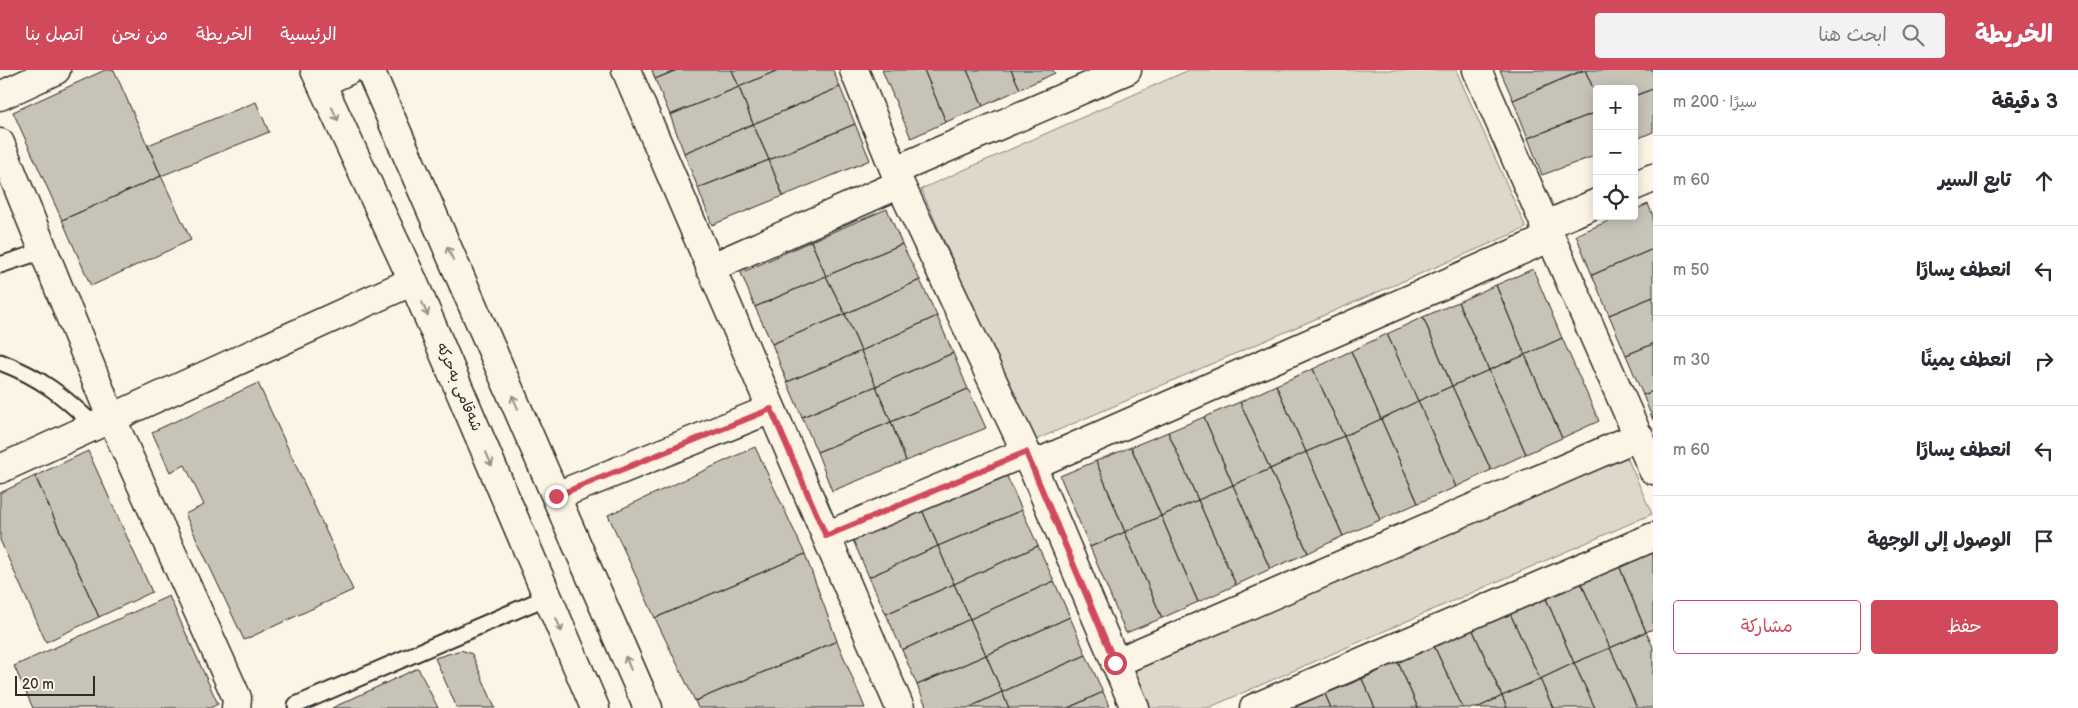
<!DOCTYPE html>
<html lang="ar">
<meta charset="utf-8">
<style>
body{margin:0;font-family:"Balsamiq Sans","Playpen Sans Arabic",sans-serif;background:#f2f2f3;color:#2b2b33;direction:rtl}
.controls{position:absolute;right:15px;top:15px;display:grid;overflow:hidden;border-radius:5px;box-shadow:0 2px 12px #0003}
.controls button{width:45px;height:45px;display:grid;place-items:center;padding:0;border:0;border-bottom:1px solid #e1e1e2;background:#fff;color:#2b2b33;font:25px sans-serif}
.scale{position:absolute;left:15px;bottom:12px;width:80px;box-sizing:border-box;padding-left:5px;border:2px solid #2b2b2b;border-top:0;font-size:14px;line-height:18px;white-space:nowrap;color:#2b2b2b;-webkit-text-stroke:4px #fcf5e5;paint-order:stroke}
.stop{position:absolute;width:15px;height:15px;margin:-11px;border:4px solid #d1495b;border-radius:50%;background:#fff}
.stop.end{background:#d1495b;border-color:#fff;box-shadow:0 1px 5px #0008}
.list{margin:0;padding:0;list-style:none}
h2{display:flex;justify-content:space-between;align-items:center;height:65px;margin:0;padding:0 20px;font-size:21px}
h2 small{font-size:16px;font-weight:400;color:#7c7c81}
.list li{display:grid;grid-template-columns:32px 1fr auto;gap:15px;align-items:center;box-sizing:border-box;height:90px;padding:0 20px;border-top:1px solid #e1e1e2}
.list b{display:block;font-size:19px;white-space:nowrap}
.list em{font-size:16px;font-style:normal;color:#7c7c81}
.actions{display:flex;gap:10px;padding:15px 20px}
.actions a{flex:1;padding:11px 0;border:1px solid #d1495b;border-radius:5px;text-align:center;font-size:18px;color:#d1495b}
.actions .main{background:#d1495b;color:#fff}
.icon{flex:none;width:28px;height:28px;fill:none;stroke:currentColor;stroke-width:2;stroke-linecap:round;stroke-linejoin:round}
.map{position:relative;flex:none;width:1653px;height:638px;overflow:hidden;direction:ltr}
header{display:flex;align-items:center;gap:30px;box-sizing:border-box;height:70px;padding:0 25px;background:#d1495b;color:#fff}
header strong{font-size:24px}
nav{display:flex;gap:28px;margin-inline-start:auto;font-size:18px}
.search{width:350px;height:45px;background:#f2f2f3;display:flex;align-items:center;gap:12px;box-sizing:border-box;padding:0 18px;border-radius:5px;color:#7c7c81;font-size:19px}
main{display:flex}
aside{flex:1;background:#fff}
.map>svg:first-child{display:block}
</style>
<header>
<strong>الخريطة</strong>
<div class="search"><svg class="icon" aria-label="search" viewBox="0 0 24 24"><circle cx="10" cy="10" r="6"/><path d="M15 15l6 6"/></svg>ابحث هنا</div>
<nav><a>الرئيسية</a><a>الخريطة</a><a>من نحن</a><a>اتصل بنا</a></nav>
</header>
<main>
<aside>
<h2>3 دقيقة<small>سيرًا · 200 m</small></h2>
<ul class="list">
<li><svg class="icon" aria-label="ahead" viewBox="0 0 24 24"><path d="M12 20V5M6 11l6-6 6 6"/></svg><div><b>تابع السير</b></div><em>60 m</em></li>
<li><svg class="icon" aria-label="left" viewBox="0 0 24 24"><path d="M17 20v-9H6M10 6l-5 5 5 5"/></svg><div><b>انعطف يسارًا</b></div><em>50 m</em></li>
<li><svg class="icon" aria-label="right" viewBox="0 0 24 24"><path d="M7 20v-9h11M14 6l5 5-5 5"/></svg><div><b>انعطف يمينًا</b></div><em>30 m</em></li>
<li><svg class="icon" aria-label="left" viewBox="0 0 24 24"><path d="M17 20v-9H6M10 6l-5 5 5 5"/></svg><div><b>انعطف يسارًا</b></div><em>60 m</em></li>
<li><svg class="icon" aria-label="arrive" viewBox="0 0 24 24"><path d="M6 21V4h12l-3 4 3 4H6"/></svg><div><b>الوصول إلى الوجهة</b></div></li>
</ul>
<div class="actions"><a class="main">حفظ</a><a>مشاركة</a></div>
</aside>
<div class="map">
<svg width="1653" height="638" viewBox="0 0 1653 638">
<rect width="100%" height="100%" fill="#fcf5e5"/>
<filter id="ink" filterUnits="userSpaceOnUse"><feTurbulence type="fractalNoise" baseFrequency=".02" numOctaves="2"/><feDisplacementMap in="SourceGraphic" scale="10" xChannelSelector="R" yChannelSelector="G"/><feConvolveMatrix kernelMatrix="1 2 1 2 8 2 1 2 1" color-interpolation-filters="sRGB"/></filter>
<g filter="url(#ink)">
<path fill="#ded8ca" stroke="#84827a" d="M1189,0H1456L1526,158L1033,371L921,119Z
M1626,385L1652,444L1208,638H1150L1134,600Z"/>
<path fill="#c8c3b7" stroke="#2b2b2b" d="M105,0H114L161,106L62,150L13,42Z
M652,0H677L655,9Z
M677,0H732L739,17L670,45L655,9Z
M732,0H778L739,17Z
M778,0H833L840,17L753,54L739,17Z
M882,0H924L946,52L911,68Z
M924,0H967L983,36L946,52Z
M967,0H1011L1020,19L983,36Z
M1011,0H1053L1055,3L1020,19Z
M1500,0H1583L1513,30Z
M1585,0L1597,27V42L1528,68L1513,30Z
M1585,0H1653V19L1634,26V19H1597V27Z
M739,17L753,54L684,83L670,45Z
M840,17L855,54L769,90L753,54Z
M1653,19V62L1634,70V26Z
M256,32L269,62L161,106L148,75Z
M1597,42V85L1542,105L1528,68Z
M753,54L769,90L698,118L684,83Z
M855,54L870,90L783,126L769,90Z
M769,90L783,126L712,155L698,118Z
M161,106L191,170L91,216L62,150Z
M1648,134L1653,146V179L1592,205L1576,165L1620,146H1634V140Z
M887,139L902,174L826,206L811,171Z
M811,171L826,206L755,237L741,203Z
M902,174L920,210L845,244L826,206Z
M1653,179V227L1609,245L1592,205Z
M1533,199L1562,268L1525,285L1496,215Z
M826,206L845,244L772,274L755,237Z
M920,210L937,246L861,281L845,244Z
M1496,215L1525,285L1489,300L1458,232Z
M1653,227V274L1626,285L1609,245Z
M1458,232L1489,300L1452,316L1423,247Z
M845,244L861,281L787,312L772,274Z
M937,246L953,283L876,316L861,281Z
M1423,247L1452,316L1418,331L1387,264Z
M1387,264L1418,331L1381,349L1351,281Z
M1562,268L1599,351L1562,368L1525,285Z
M1653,274V321L1643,325L1626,285Z
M861,281L876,316L802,347L787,312Z
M1351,281L1381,349L1344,366L1313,299Z
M953,283L968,319L891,352L876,316Z
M1525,285L1562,368L1526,384L1489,300Z
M1313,299L1344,366L1306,382L1276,315Z
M1489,300L1526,384L1491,400L1452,316Z
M258,313L353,520L244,570L185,444L204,435L185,395L170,402L152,362Z
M1276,315L1306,382L1270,399L1240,332Z
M876,316L891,352L817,382L802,347Z
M1452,316L1491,400L1456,417L1418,331Z
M968,319L986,358L906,391L891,352Z
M1653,321V350L1643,325Z
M1418,331L1456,417L1418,433L1381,349Z
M1240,332L1270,399L1233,415L1204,347Z
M1204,347L1233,415L1198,430L1168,362Z
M1381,349L1418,433L1380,450L1344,366Z
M891,352L906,391L832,421L817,382Z
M1168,362L1198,430L1161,446L1131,377Z
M1344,366L1380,450L1343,466L1306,382Z
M755,377L805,484L655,548L608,445Z
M1131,377L1161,446L1125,462L1096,391Z
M88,381L152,522L99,547L35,406Z
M1306,382L1343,466L1308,483L1270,399Z
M1096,391L1125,462L1090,477L1060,406Z
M1270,399L1308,483L1270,499L1233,415Z
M1005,402L1022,440L938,476L922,440Z
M35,406L99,547L46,572L0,470V423Z
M1233,415L1270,499L1236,515L1198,430Z
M1198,430L1236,515L1198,532L1161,446Z
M922,440L938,476L869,507L853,470Z
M1022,440L1038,476L954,514L938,476Z
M1161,446L1198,532L1162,548L1125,462Z
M1125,462L1162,548L1126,563L1090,477Z
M938,476L954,514L886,544L869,507Z
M1038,476L1054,511L970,549L954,514Z
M1653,477V559L1646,562L1618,493Z
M805,484L837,571L695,631L655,548Z
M1618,493L1646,562L1610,578L1579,508Z
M1579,508L1610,578L1574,593L1544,524Z
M1054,511L1070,547L986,585L970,549Z
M954,514L970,549L902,580L886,544Z
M1544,524L1574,593L1540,609L1509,541Z
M169,526L218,634L210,638H33L14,596Z
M1509,541L1540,609L1502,626L1472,558Z
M1070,547L1086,585L1002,622L986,585Z
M970,549L986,585L917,615L902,580Z
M1472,558L1502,626L1477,638H1463L1434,576Z
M1646,562L1653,577V638H1637L1610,578Z
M837,571L865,638H698L695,631Z
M1434,576L1463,638H1418L1398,592Z
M1610,578L1637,638H1595L1574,593Z
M461,580L472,584L495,638H457L435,588Z
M986,585L1002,622L968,638H927L917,615Z
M1086,585L1103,622L1068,638H1009L1002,622Z
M1398,592L1418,638H1375L1362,609Z
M1574,593L1595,638H1553L1540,609Z
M418,598L438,638H332Z
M1362,609L1375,638H1331L1325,624Z
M1540,609L1553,638H1507L1502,626Z
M1002,622L1009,638H968Z
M1103,622L1110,638H1068Z
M1325,624L1331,638H1293Z
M1502,626L1507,638H1477Z"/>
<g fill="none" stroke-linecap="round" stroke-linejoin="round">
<g stroke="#2b2b2b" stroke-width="19">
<path id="service" d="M0,195L43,181
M0,292C42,308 62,325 94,355
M296,635L547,527"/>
</g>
<g stroke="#2b2b2b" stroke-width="31">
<path id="minor" d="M626,0L900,638
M854,0L900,114L1026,382L1135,638
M1477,0L1653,400
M0,26L56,0
M0,73L111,347L237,628L236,638
M896,100L1127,0
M1634,116L1653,108
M1544,156L1597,133
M710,198L900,114
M1031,396L1549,168
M0,399L413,211
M556,426L771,339
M826,466L1026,382
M1115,593L1639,366
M1254,638L1653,467"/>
</g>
<g stroke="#2b2b2b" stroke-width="31">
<path id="primary" d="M315,0L413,211L595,638
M370,0L648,638
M321,13L349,0"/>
</g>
<use href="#service" stroke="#fcf5e5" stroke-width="15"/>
<use href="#minor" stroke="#fcf5e5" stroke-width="28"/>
<use href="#primary" stroke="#fcf5e5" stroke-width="28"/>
</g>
<defs><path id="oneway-shaft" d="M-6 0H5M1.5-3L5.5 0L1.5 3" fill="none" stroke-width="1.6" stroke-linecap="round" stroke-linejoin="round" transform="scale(1.25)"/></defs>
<g stroke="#949088">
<use href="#oneway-shaft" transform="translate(335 44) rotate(65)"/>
<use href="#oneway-shaft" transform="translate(450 183) rotate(-114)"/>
<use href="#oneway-shaft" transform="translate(425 239) rotate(67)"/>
<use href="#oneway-shaft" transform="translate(515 332) rotate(-114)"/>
<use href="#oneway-shaft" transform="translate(489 389) rotate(67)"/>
<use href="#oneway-shaft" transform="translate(559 555) rotate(67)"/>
<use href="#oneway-shaft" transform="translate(628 593) rotate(-113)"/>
</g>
</g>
<g fill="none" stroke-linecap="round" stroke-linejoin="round" filter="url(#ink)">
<path stroke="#d1495b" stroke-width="6" d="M556,426L771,339L826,466L1026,382L1115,593"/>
</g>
<g text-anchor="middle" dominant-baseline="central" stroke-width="4" stroke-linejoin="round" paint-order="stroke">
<g font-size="15" fill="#2b2b2b" stroke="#fcf5e5">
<text transform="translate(459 317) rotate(67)">شەقامی بەحرکە</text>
</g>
</g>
</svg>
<div class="controls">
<button>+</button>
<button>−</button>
<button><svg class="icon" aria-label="locate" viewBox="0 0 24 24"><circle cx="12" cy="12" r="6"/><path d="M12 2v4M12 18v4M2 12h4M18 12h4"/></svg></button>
</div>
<div class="scale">20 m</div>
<div class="stop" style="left:1115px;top:593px"></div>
<div class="stop end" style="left:556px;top:426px"></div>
</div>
</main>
